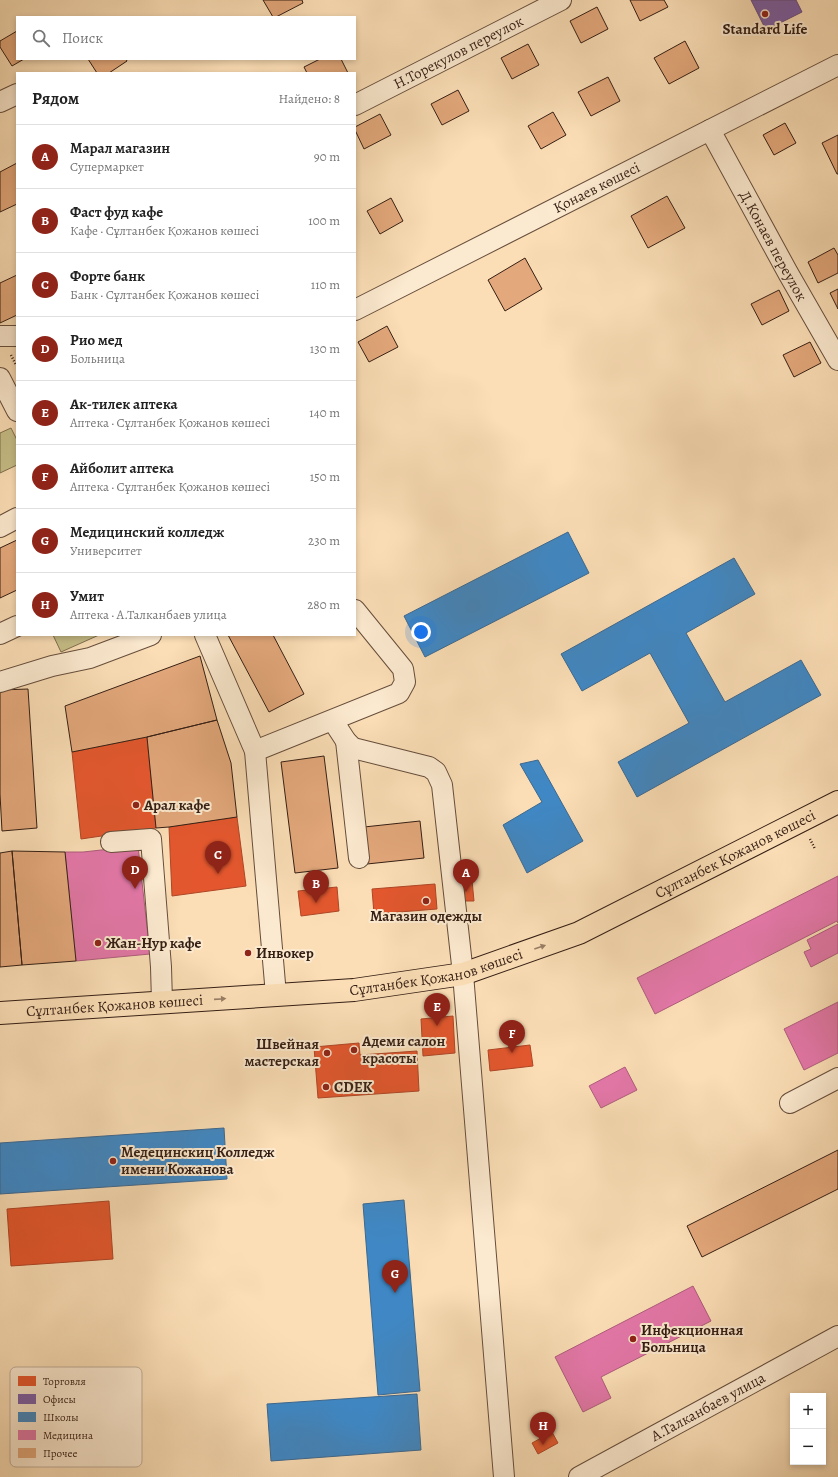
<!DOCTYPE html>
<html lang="ru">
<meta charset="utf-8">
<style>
body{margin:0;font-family:Alegreya,serif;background:#f2f2f2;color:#222}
.controls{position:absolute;right:12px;bottom:12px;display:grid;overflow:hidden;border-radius:0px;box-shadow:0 2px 6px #0003}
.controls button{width:36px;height:36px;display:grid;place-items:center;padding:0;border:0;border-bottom:1px solid #e0e0e0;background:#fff;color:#222;font:20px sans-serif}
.you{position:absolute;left:421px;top:632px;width:14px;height:14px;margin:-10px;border:3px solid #fff;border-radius:50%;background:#1a73e8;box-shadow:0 0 0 6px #1a73e833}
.badge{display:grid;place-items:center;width:26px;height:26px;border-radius:50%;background:#8f2418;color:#fff;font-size:13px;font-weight:700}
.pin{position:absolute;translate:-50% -33px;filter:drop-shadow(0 1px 2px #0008)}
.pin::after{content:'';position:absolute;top:21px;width:14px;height:12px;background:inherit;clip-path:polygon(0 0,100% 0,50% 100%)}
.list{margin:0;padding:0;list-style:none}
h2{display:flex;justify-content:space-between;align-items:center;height:52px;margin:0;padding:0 16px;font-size:17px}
h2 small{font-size:13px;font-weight:400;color:#767676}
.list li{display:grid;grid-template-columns:26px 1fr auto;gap:12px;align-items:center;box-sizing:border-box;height:64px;padding:0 16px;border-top:1px solid #e0e0e0}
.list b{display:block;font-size:15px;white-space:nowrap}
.list p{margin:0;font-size:13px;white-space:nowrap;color:#767676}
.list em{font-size:13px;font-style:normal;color:#767676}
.icon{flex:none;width:22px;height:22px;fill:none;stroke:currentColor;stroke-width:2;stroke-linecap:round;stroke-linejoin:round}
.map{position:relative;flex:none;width:838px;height:1477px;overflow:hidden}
.search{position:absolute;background:#fff;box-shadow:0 2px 6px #0003;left:16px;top:16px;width:340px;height:44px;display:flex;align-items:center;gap:10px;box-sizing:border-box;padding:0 14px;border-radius:0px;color:#767676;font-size:15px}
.panel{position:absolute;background:#fff;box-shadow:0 2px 6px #0003;left:16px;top:72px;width:340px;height:564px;border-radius:0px}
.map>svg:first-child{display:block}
</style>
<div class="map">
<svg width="838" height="1477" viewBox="0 0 838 1477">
<rect width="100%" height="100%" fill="#fbdeb6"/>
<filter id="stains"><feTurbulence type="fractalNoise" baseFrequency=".005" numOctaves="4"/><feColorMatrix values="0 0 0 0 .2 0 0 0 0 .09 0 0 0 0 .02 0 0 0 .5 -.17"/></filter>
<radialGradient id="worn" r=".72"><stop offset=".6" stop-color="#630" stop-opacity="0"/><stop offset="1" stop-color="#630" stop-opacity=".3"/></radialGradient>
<path fill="#c7bf88" stroke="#7e6e4e" d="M11,428L17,440V465L0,473V433Z
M53,635H99L61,652Z"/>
<path fill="#e4572e" stroke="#af4626" d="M147,737L156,828L81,839L72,752Z
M237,817L246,886L172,896L169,827Z
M472,880L474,901H461L460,881Z
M435,884L437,909L374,914L372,889Z
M337,887L339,911L301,916L298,891Z
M453,1016L455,1053L423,1056L421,1019Z
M359,1043L360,1055L417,1051L419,1091L318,1098L314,1047Z
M530,1045L533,1066L490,1071L488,1050Z
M109,1201L113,1259L11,1266L7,1209Z
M552,1432L558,1443L538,1454L532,1443Z"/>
<path fill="#7b5ea7" stroke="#664b7b" d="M751,0H796L802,12L766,30Z"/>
<path fill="#3f88c5" stroke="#3c6890" d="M568,532L589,573L425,657L404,616Z
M734,558L755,594L686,633L725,702L801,660L821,695L637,797L618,762L689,723L650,653L582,691L561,654Z
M538,760L583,841L527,873L503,825L542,802L520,764Z
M224,1128L227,1179L0,1194V1143Z
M404,1200L420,1391L378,1395L363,1204Z
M417,1394L421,1450L271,1461L267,1404Z"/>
<path fill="#e377a8" stroke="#ae5c7c" d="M138,846L150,954L76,961L65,852H83Z
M838,876V923L837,921L655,1014L637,978Z
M838,924V953L811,967L804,952L811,949L807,940Z
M838,1002V1053L804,1070L784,1029Z
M625,1067L637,1090L601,1108L589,1086Z
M693,1286L711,1321L601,1377L611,1398L583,1412L555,1357Z"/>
<path fill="#e3a87b" stroke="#341e14" d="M263,0H302L303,3L276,17H273Z
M630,0H664L668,7L640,21Z
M597,7L608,29L581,43L570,21Z
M17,31V59H24L12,66L0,47V41Z
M685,41L699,68L669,84L654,58Z
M528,44L539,65L512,79L501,58Z
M88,59H126L127,61L109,73H97Z
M320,59H341L348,73H307L304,67Z
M608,77L620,101L591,116L578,92Z
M458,90L469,111L442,125L431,104Z
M553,112L566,135L541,149L528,126Z
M380,114L391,135L364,149L355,130V127Z
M785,123L796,143L774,155L763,135Z
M838,135V174H837L822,143Z
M17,163V204L0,212V172Z
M667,196L685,228L648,248L631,216Z
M391,198L403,221L380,234L367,211Z
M834,248L838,255V273L818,283L808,262Z
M525,258L542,289L505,311L488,280Z
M17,275V315L0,323V283Z
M838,289V309L830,293Z
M779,290L789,311L762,325L751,304Z
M387,326L398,347L369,362L358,342Z
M810,342L821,363L794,377L783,355Z
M17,540V590L0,598V548Z
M228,635H273L304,694L269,712Z
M200,656L217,720L147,737L72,752L65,706Z
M28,689L37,828L2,831L0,794V690Z
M217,720L231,763L237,817L169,827L156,828L147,737Z
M324,756L338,868L295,873L281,762Z
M420,821L424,858L367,864L364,827Z
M12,851L22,965L0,967V853Z
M12,851L65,852L76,961L22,965Z
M838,1150V1189L702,1257L687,1226Z"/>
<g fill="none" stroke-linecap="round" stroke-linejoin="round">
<g stroke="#664e3c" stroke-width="22">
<g id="minor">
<path d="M0,102L17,94"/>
<path id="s1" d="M355,105L561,0"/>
<path id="s2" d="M710,130L788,273L838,360"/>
<path id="s3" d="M355,310L838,65"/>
<path d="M0,336H17"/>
<path d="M0,378L17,411"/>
<path d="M0,527L17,518"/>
<path d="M0,634L17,626"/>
<path d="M205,635L255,751L276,995"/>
<path d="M0,682L52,666L90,658L151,635"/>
<path d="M333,721L346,741L353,748L429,767L436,772L442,785L463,974L504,1477"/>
<path d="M346,741L359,858"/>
<path d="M255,751L399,693L405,682L403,669L355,610"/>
<path d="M111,842L151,839L161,967L162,1002"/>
<path d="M790,1103L838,1078"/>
<path id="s4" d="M579,1477L838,1336"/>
</g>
</g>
<g stroke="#341e14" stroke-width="24">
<g id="major">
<path id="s5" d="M0,1013L354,990L463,974L579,933L838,802"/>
</g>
</g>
<path stroke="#341e14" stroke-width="2.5" stroke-dasharray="1 2" stroke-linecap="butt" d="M11,355L16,365
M810,839L815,849"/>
<use href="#minor" stroke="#fcead0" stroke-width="20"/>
<use href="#major" stroke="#fbdeb6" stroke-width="22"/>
</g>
<defs><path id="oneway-solid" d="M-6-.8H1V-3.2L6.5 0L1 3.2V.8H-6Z"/></defs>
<g fill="#987e65">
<use href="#oneway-solid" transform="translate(540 947) rotate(-19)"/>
<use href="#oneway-solid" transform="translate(220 999) rotate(-4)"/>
</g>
<g fill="#8f2418" stroke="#fcead0" stroke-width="1.5">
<circle cx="765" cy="14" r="4"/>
<circle cx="136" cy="805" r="4"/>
<circle cx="426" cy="901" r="4"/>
<circle cx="98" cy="943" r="4"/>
<circle cx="248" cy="953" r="4"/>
<circle cx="354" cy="1050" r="4"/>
<circle cx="327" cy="1053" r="4"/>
<circle cx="326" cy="1087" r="4"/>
<circle cx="113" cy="1161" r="4"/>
<circle cx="633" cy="1339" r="4"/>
</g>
<g text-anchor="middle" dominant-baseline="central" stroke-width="4" stroke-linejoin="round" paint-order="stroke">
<g font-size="15" font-weight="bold" fill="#341e14" stroke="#fcead0" text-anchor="start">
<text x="765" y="29" text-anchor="middle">Standard Life</text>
<text x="144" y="805">Арал кафе</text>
<text x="426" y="916" text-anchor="middle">Магазин одежды</text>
<text x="106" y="943">Жан-Нур кафе</text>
<text x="256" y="953">Инвокер</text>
<text x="362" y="1041">Адеми салон<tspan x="362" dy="17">красоты</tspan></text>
<text x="319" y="1044" text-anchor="end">Швейная<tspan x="319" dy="17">мастерская</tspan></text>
<text x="334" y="1087">CDEK</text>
<text x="121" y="1152">Медецинскиц Колледж<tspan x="121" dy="17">имени Кожанова</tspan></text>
<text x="641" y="1330">Инфекционная<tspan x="641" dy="17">Больница</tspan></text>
</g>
<g font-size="15" fill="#341e14" stroke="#fcead0">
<text stroke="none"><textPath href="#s1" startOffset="116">Н.Торекулов переулок</textPath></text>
<text stroke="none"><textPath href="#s3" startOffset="271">Қонаев көшесі</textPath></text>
<text stroke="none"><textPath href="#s2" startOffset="132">Д.Конаев переулок</textPath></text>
<text stroke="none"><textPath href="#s5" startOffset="763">Сұлтанбек Қожанов көшесі</textPath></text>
<text stroke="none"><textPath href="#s5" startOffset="439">Сұлтанбек Қожанов көшесі</textPath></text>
<text stroke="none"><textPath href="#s5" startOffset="115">Сұлтанбек Қожанов көшесі</textPath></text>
<text stroke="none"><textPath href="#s4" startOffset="147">А.Талканбаев улица</textPath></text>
</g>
</g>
<rect x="10" y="1367" width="132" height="100" rx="6" fill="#fcead0" stroke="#c0ad98" stroke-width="1"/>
<rect x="18" y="1376" width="18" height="10" fill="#e4572e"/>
<rect x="18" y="1394" width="18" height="10" fill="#7b5ea7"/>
<rect x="18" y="1412" width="18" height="10" fill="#3f88c5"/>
<rect x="18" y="1430" width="18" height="10" fill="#e377a8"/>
<rect x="18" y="1448" width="18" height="10" fill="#e3a87b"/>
<g font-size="11" fill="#341e14">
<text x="43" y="1385">Торговля</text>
<text x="43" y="1403">Офисы</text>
<text x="43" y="1421">Школы</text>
<text x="43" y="1439">Медицина</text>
<text x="43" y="1457">Прочее</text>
</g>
<rect width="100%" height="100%" filter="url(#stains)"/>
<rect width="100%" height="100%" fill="url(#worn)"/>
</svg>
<div class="controls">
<button>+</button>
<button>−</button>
</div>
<div class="you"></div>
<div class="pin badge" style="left:466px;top:892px">A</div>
<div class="pin badge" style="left:316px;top:903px">B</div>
<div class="pin badge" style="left:218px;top:874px">C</div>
<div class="pin badge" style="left:135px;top:889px">D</div>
<div class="pin badge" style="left:437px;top:1026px">E</div>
<div class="pin badge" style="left:512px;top:1053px">F</div>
<div class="pin badge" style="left:395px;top:1293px">G</div>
<div class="pin badge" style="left:543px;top:1445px">H</div>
<div class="search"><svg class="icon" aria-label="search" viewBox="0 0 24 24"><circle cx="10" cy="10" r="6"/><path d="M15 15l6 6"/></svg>Поиск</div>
<section class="panel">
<h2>Рядом<small>Найдено: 8</small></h2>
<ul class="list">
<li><span class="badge">A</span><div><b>Марал магазин</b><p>Супермаркет</p></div><em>90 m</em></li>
<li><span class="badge">B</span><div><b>Фаст фуд кафе</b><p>Кафе · Сұлтанбек Қожанов көшесі</p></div><em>100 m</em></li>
<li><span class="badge">C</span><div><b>Форте банк</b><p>Банк · Сұлтанбек Қожанов көшесі</p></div><em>110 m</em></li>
<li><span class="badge">D</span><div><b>Рио мед</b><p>Больница</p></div><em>130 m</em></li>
<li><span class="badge">E</span><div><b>Ак-тилек аптека</b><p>Аптека · Сұлтанбек Қожанов көшесі</p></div><em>140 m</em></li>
<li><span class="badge">F</span><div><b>Айболит аптека</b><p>Аптека · Сұлтанбек Қожанов көшесі</p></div><em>150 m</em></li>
<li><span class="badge">G</span><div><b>Медицинский колледж</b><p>Университет</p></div><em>230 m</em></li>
<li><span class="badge">H</span><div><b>Умит</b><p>Аптека · А.Талканбаев улица</p></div><em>280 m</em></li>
</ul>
</section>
</div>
